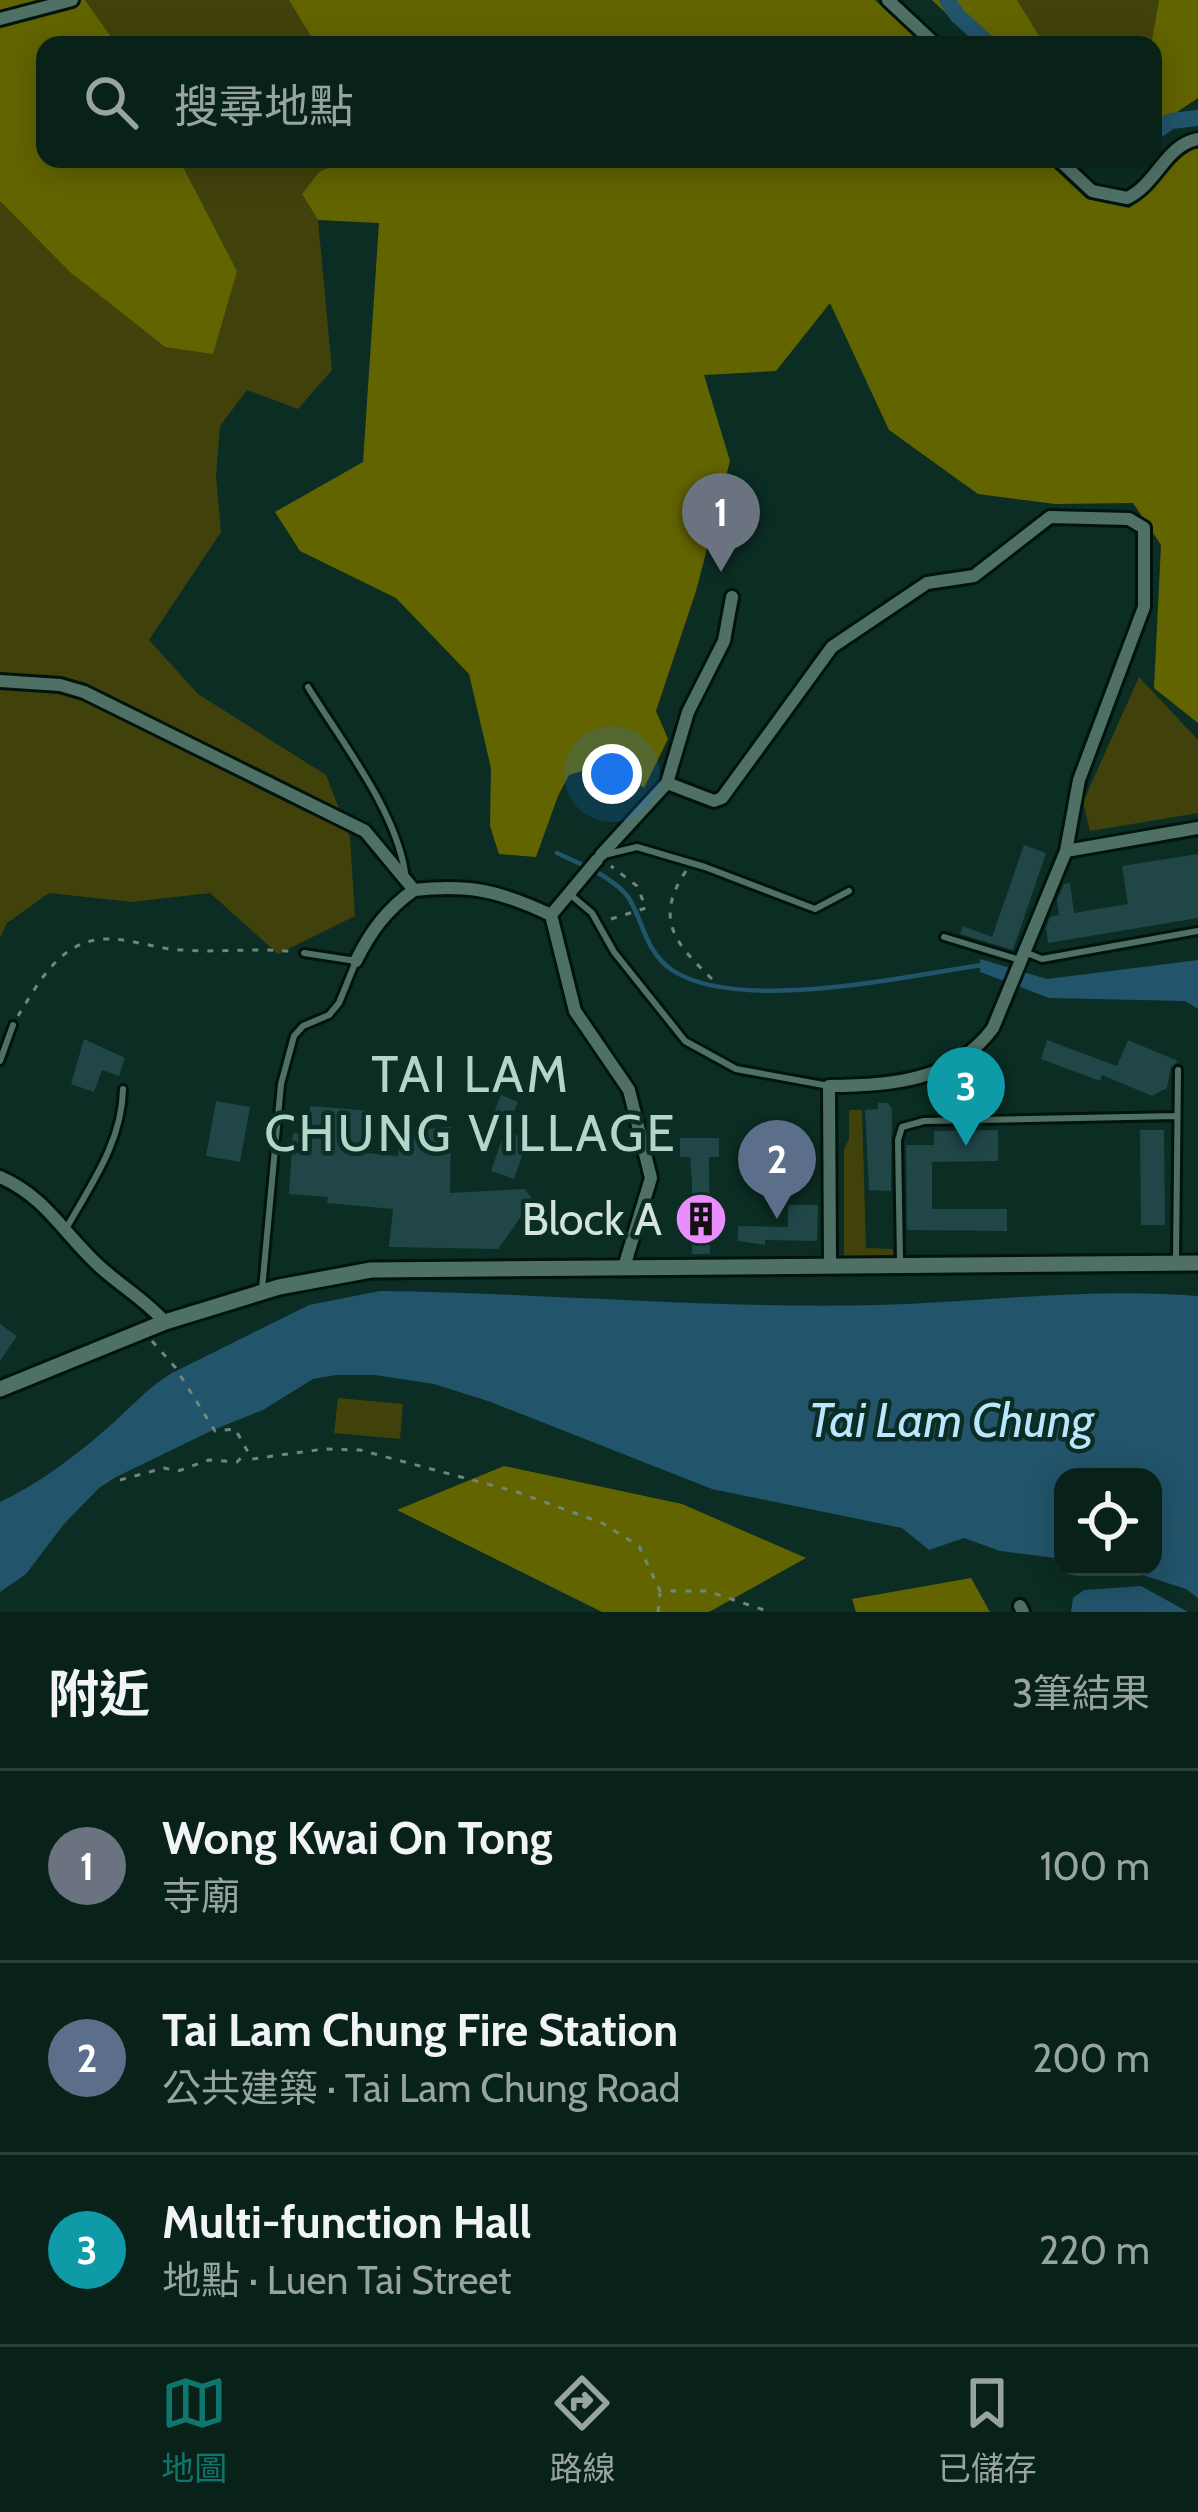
<!DOCTYPE html>
<html lang="zh-TW">
<meta charset="utf-8">
<style>
body{margin:0;font-family:Cabin,"Noto Sans TC",sans-serif;background:#162f27;color:#f1f3f6}
.controls{position:absolute;right:36px;bottom:36px;display:grid;overflow:hidden;border-radius:24px;box-shadow:0 6px 30px #0003}
.controls button{width:108px;height:108px;display:grid;place-items:center;padding:0;border:0;border-bottom:3px solid #293f39;background:#08221a;color:#f1f3f6;font:60px sans-serif}
.you{position:absolute;left:612px;top:774px;width:42px;height:42px;margin:-30px;border:9px solid #fff;border-radius:50%;background:#1a73e8;box-shadow:0 0 0 18px #1a73e833}
.badge{display:grid;place-items:center;width:78px;height:78px;border-radius:50%;background:#0f766e;color:#fff;font-size:39px;font-weight:700}
.pin{position:absolute;translate:-50% -99px;filter:drop-shadow(0 3px 6px #0008)}
.pin::after{content:'';position:absolute;top:63px;width:42px;height:36px;background:inherit;clip-path:polygon(0 0,100% 0,50% 100%)}
.list{margin:0;padding:0;list-style:none}
h2{display:flex;justify-content:space-between;align-items:center;height:156px;margin:0;padding:0 48px;font-size:51px}
h2 small{font-size:39px;font-weight:400;color:#98a4a2}
.list li{display:grid;grid-template-columns:78px 1fr auto;gap:36px;align-items:center;box-sizing:border-box;height:192px;padding:0 48px;border-top:3px solid #293f39}
.list b{display:block;font-size:45px;white-space:nowrap}
.list p{margin:0;font-size:39px;white-space:nowrap;color:#98a4a2}
.list em{font-size:39px;font-style:normal;color:#98a4a2}
.icon{flex:none;width:66px;height:66px;fill:none;stroke:currentColor;stroke-width:2;stroke-linecap:round;stroke-linejoin:round}
.map{position:relative;flex:none;width:1198px;height:1612px;overflow:hidden}
.search{position:absolute;background:#08221a;box-shadow:0 6px 30px #0003;left:36px;right:36px;top:36px;height:132px;display:flex;align-items:center;gap:30px;box-sizing:border-box;padding:0 42px;border-radius:24px;color:#98a4a2;font-size:45px}
.sheet{height:732px;background:#08221a}
nav{display:flex;justify-content:space-around;align-items:center;box-sizing:border-box;height:168px;border-top:3px solid #293f39;background:#08221a;font-size:33px;color:#98a4a2}
nav a{display:grid;justify-items:center;gap:6px}
nav .on{color:#0f766e}
.map>svg:first-child{display:block}
</style>
<div class="map">
<svg width="1198" height="1612" viewBox="0 0 1198 1612">
<rect width="100%" height="100%" fill="#0b2d23"/>
<path fill="#41420b" d="M85,0H289L316,45H117Z
M1017,0H1159L1151,45H1045Z
M179,159H349L320,172L302,194L318,220L332,370L298,409L247,390L220,426L216,476L221,532L149,640L198,694L326,775L350,837L355,916L278,954L210,893L132,902L49,893L7,923L0,938V201L71,272L165,347L237,271Z
M1139,677L1198,740V813L1090,831L1083,802Z
M849,1110H862L866,1248L893,1249V1259L844,1260V1149L849,1139Z
M338,1398L403,1404L400,1439L334,1433Z"/>
<path fill="#626400" d="M0,0H85L117,45H45V159H179L237,271L213,354L165,347L70,272L0,201Z
M289,0H875L923,45H316Z
M932,0H1017L1045,45H980Z
M1159,0H1198V98L1153,128L1151,45Z
M1193,149H1198V723L1154,688L1161,545L1133,503L1055,504L978,494L889,430L830,303L776,371L704,375L730,461L696,591L656,711L668,739L644,788L612,762L569,775L558,796L536,857L499,854L490,826L491,768L469,674L396,598L300,551L275,512L363,462L379,223L318,220L302,194L319,172L349,159H1044L1087,199L1129,208C1157,191 1167,164 1193,149Z
M504,1466L682,1504L806,1558L709,1612H602L397,1510Z
M971,1578L990,1612H856L852,1599Z"/>
<path fill="#22546b" d="M980,959L1047,979L1198,960V1009L1185,1001L1049,998L980,972Z
M380,1291C545,1293 711,1309 877,1305C984,1302 1090,1287 1198,1296V1598L1186,1589L1118,1567H1153V1477H1063V1559L1000,1551L964,1538L929,1550L902,1528L712,1489L488,1401L434,1384L375,1375H336L313,1379L263,1410L213,1430L116,1477L99,1488L64,1524L26,1574L0,1592V1502C38,1484 73,1458 105,1430C128,1411 145,1389 172,1373L309,1305Z
M1141,1586L1188,1612H1071L1073,1598L1084,1590Z"/>
<g fill="none" stroke-linecap="round" stroke-linejoin="round">
<path stroke="#22546b" stroke-width="4.5" d="M557,853L585,866
M595,871C606,877 624,889 630,900C644,924 645,951 672,970C738,1014 906,976 982,965"/>
<path stroke="#22546b" stroke-width="16" d="M947,0L957,15L990,45
M1153,133L1171,121L1198,118"/>
</g>
<path fill="#204648" d="M1024,845L1046,853L1013,950L960,934L963,926L992,937Z
M1198,854V918L1048,943L1046,928L1050,917L1059,915L1057,900L1064,884L1070,883L1074,913L1128,904L1122,866Z
M84,1039L125,1058L119,1076L102,1070L94,1092L71,1084Z
M1047,1040L1117,1066L1128,1040L1178,1061L1171,1067L1167,1088L1152,1096L1102,1075L1100,1081L1041,1059Z
M501,1095L518,1102L511,1119L494,1112Z
M216,1101L250,1107L240,1162L206,1156Z
M878,1103H888L892,1109L891,1191L869,1190L865,1110L878,1109Z
M310,1106L372,1111L368,1153L398,1156L400,1131L451,1127L450,1193L525,1189L533,1200L498,1249L389,1247L393,1209L327,1203L328,1197L289,1194L293,1133L308,1134Z
M998,1130V1161L932,1162V1209H1007V1231L907,1230L906,1145H934V1131Z
M1140,1130H1164L1165,1225H1141Z
M505,1131L528,1139L514,1179L491,1171Z
M680,1138H719V1157H709L710,1254H692V1180L690,1157H680Z
M788,1205H818L817,1241L765,1240V1245L738,1241V1226L788,1227Z
M0,1324L17,1336L0,1361Z"/>
<g fill="none" stroke-linecap="round" stroke-linejoin="round">
<g stroke="#00140d" stroke-width="12">
<path id="service" d="M308,687C341,741 395,809 405,872
M604,855L637,847L705,867L815,909L849,891
M572,896L592,913L614,952L685,1041L736,1069L829,1086
M944,937L1020,960
M1027,953L1042,959L1198,931
M0,1061L13,1025
M67,1227C92,1183 122,1141 123,1089
M1176,1259L1178,1070
M900,1261L898,1140L902,1127L924,1121L1177,1116
M262,1289L281,1084L294,1036L303,1026L329,1015L339,1003L356,961L304,953"/>
</g>
<g stroke="#00140d" stroke-width="18">
<path id="minor" d="M888,0L936,45
M0,19L72,0
M1058,159L1092,191L1127,198C1157,184 1165,145 1198,139
M0,681L60,685L84,692L365,831L414,890C470,884 500,891 551,915
M667,783L714,801L722,798L832,647L927,583L974,576L1050,517L1129,519L1144,528V607L1079,780L1066,851L993,1028C954,1081 890,1086 829,1086L830,1263
M1066,851L1198,828
M601,855L667,783L688,712L724,641L732,597
M597,860L551,915L575,1011L629,1090L651,1178L624,1267
M356,961C370,932 387,909 414,890
M0,1177C46,1197 63,1233 99,1266C121,1286 145,1300 165,1322
M1020,1606L1023,1612"/>
</g>
<g stroke="#00140d" stroke-width="21">
<path id="tertiary" d="M0,1389L165,1322L279,1287L371,1270L1198,1263"/>
</g>
<path stroke="#6d877f" stroke-width="3" stroke-dasharray="6 9" stroke-linecap="butt" d="M686,871C652,921 678,946 714,981
M611,919L646,908L637,886L611,866
M18,1016C39,982 61,939 107,939C132,939 157,949 182,950C221,953 258,947 296,952
M152,1341L175,1367L215,1431L235,1429L252,1459L324,1449L360,1450L517,1492L602,1523L639,1546L660,1591H707L770,1612
M120,1480L164,1468L178,1471L209,1460L237,1462L246,1453
M658,1612L660,1593"/>
<use href="#service" stroke="#4f7165" stroke-width="6"/>
<use href="#minor" stroke="#4f7165" stroke-width="12"/>
<use href="#tertiary" stroke="#4f7165" stroke-width="15"/>
</g>
<defs>
<g id="building-disc" transform="scale(2.7)"><circle r="9.5" fill="#ea8dfd" stroke="#0b2d23"/><path d="M-4-6H4V6H1V3H-1V6H-4ZM-2.5-4.3h1.7v1.8h-1.7ZM.8-4.3h1.7v1.8H.8ZM-2.5-1h1.7V.8h-1.7ZM.8-1h1.7V.8H.8Z" fill="#111"/></g>
</defs>
<g fill-rule="evenodd">
<use href="#building-disc" x="701" y="1219"/>
</g>
<g text-anchor="middle" dominant-baseline="central" stroke-width="9" stroke-linejoin="round" paint-order="stroke">
<g font-size="45" fill="#d2e4dd" stroke="#0b2d23" text-anchor="end">
<text x="662" y="1219">Block A</text>
</g>
<g font-size="48" font-style="italic" fill="#bbe7fe" stroke="#0b2d23">
<text x="951" y="1420">Tai Lam Chung</text>
</g>
<g font-size="51" letter-spacing="3" fill="#b2d7ca" stroke="#0b2d23">
<text x="471" y="1074">TAI LAM<tspan x="471" dy="59">CHUNG VILLAGE</tspan></text>
</g>
</g>
</svg>
<div class="controls">
<button><svg class="icon" aria-label="locate" viewBox="0 0 24 24"><circle cx="12" cy="12" r="6"/><path d="M12 2v4M12 18v4M2 12h4M18 12h4"/></svg></button>
</div>
<div class="you"></div>
<div class="pin badge" style="left:721px;top:572px;background:#6b7280">1</div>
<div class="pin badge" style="left:777px;top:1219px;background:#5c6f8a">2</div>
<div class="pin badge" style="left:966px;top:1146px;background:#0f9aa8">3</div>
<div class="search"><svg class="icon" aria-label="search" viewBox="0 0 24 24"><circle cx="10" cy="10" r="6"/><path d="M15 15l6 6"/></svg>搜尋地點</div>
</div>
<section class="sheet">
<h2>附近<small>3筆結果</small></h2>
<ul class="list">
<li><span class="badge" style="background:#6b7280">1</span><div><b>Wong Kwai On Tong</b><p>寺廟</p></div><em>100 m</em></li>
<li><span class="badge" style="background:#5c6f8a">2</span><div><b>Tai Lam Chung Fire Station</b><p>公共建築 · Tai Lam Chung Road</p></div><em>200 m</em></li>
<li><span class="badge" style="background:#0f9aa8">3</span><div><b>Multi-function Hall</b><p>地點 · Luen Tai Street</p></div><em>220 m</em></li>
</ul>
</section>
<nav>
<a class="on"><svg class="icon" aria-label="map" viewBox="0 0 24 24"><path d="M3 6l6-2 6 2 6-2v14l-6 2-6-2-6 2zM9 4v14M15 6v14"/></svg>地圖</a>
<a><svg class="icon" aria-label="directions" viewBox="0 0 24 24"><path d="M12 3l9 9-9 9-9-9zM9 14v-3h6M13 9l2 2-2 2"/></svg>路線</a>
<a><svg class="icon" aria-label="saved" viewBox="0 0 24 24"><path d="M7 4h10v16l-5-4-5 4z"/></svg>已儲存</a>
</nav>
